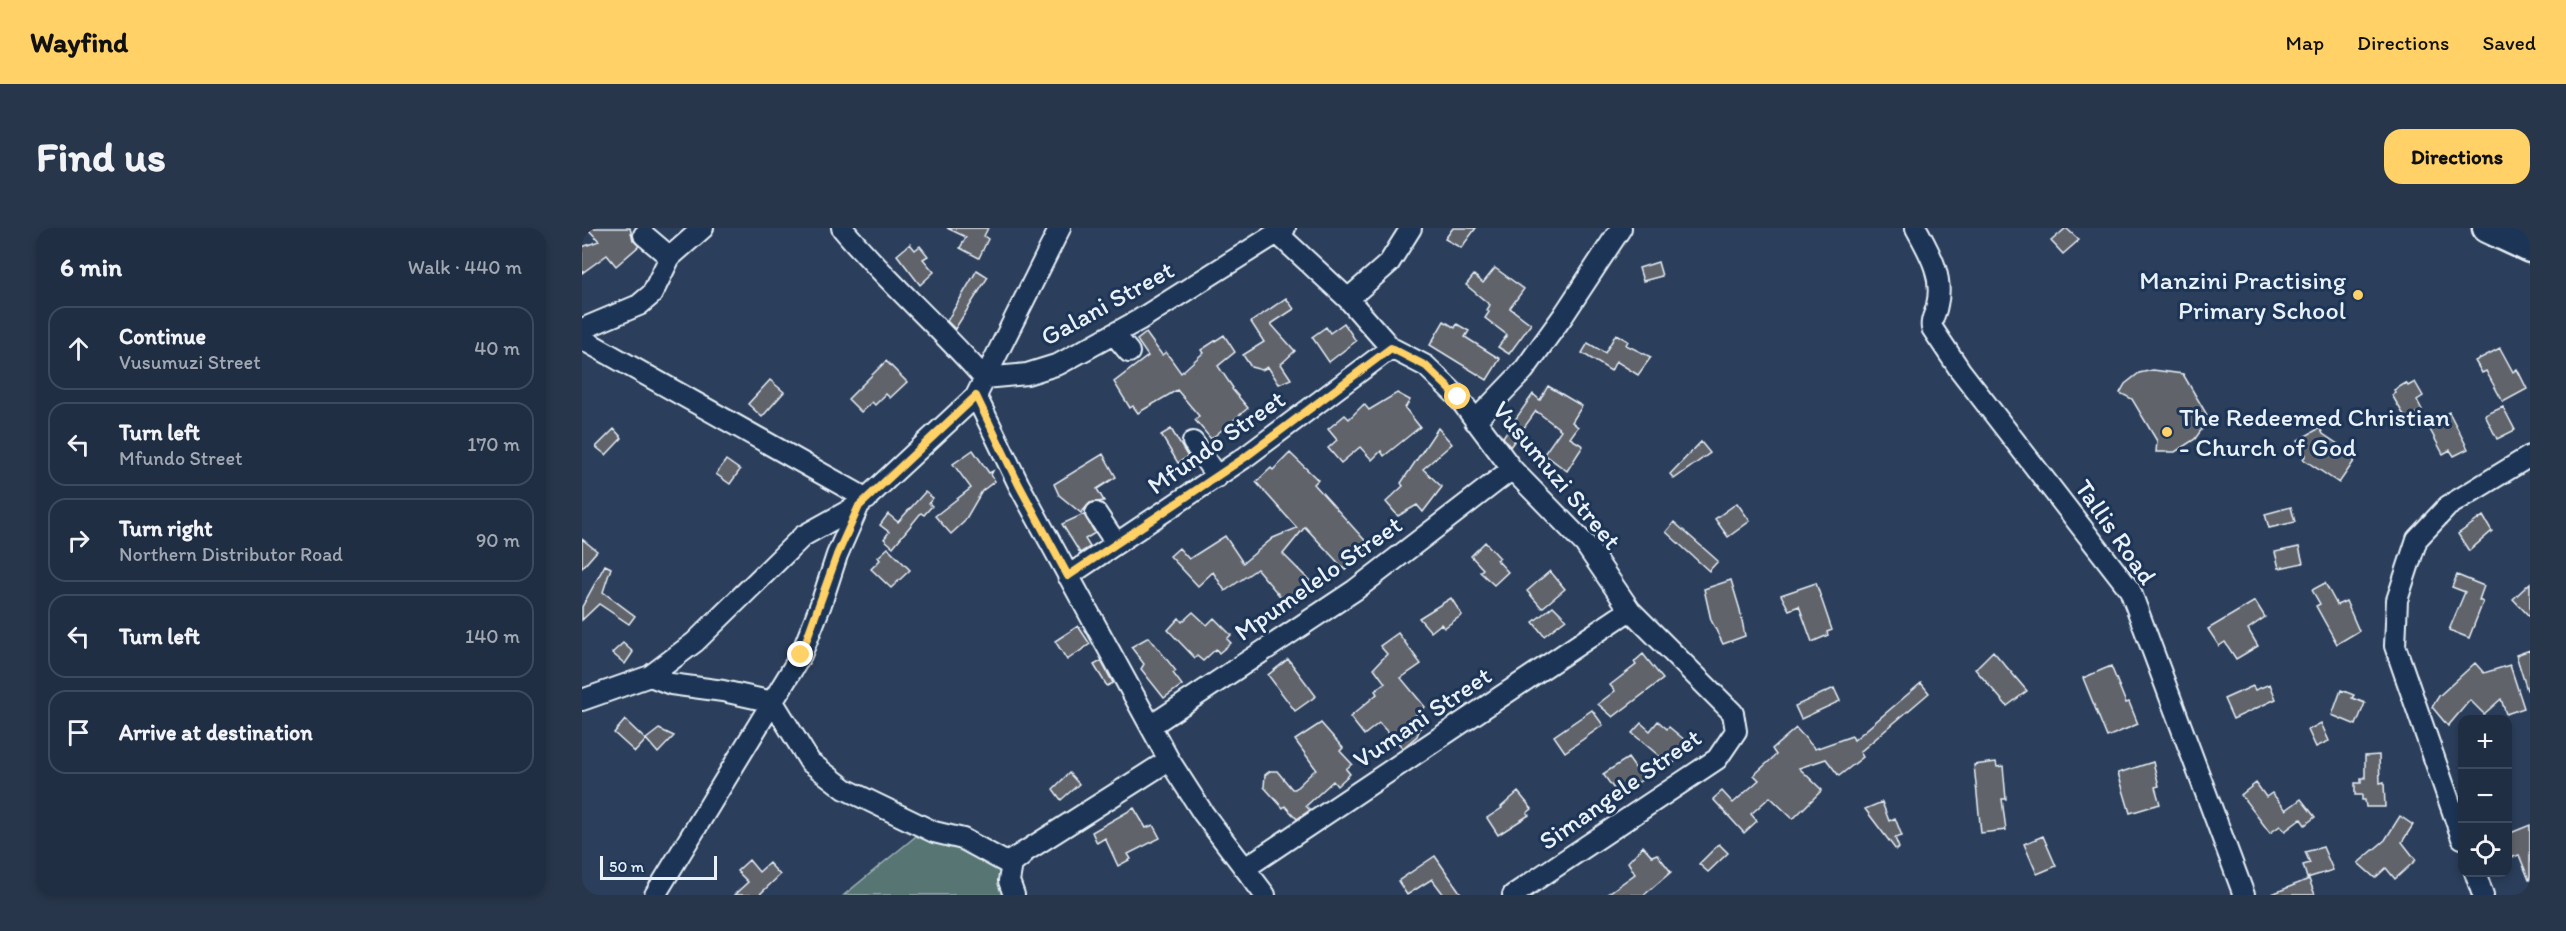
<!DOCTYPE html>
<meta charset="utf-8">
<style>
body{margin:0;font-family:Itim,sans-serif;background:#28364b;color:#f1f3f6}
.controls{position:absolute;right:18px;bottom:18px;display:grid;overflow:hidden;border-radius:12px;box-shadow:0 3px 9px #0003}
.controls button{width:54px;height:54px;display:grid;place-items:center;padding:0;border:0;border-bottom:2px solid #3d4a5d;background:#202e44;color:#f1f3f6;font:30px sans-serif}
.scale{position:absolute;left:18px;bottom:15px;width:117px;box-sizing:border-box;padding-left:6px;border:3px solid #e8f1f8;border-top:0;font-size:16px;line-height:21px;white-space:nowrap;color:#e8f1f8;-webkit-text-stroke:4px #1d3557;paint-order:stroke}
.stop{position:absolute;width:18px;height:18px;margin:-14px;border:4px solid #ffd166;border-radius:50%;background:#fff}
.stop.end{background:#ffd166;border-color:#fff;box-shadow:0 2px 6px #0008}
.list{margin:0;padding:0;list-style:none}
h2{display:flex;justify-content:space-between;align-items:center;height:78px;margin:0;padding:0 24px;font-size:26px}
h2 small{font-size:20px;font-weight:400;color:#a2a8b2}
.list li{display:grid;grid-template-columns:39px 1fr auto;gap:18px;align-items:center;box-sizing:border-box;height:84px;margin:0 12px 12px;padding:0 12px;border:2px solid #3d4a5d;border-radius:18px}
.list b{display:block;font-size:22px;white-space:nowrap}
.list p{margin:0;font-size:20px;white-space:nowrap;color:#a2a8b2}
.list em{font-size:20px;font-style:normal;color:#a2a8b2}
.icon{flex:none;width:33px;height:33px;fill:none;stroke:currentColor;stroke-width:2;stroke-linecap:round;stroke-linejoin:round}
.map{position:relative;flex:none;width:1948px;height:667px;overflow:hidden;border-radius:18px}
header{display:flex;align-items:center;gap:36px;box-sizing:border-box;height:84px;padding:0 30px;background:#ffd166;color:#111}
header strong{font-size:28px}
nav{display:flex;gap:33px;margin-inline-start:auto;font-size:21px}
.intro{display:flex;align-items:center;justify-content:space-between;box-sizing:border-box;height:144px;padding:0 36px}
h1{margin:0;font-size:42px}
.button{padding:15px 27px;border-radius:18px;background:#ffd166;color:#111;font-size:21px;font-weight:700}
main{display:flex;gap:36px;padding:0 36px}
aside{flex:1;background:#202e44;border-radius:18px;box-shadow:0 3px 9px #0003}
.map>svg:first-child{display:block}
</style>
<header>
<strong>Wayfind</strong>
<nav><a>Map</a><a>Directions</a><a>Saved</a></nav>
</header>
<div class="intro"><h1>Find us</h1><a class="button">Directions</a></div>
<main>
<aside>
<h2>6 min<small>Walk · 440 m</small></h2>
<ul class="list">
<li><svg class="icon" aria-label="ahead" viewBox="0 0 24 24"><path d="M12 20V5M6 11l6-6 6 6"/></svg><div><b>Continue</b><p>Vusumuzi Street</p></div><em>40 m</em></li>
<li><svg class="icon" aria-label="left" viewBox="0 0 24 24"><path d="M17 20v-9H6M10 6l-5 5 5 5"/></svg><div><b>Turn left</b><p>Mfundo Street</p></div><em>170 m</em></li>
<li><svg class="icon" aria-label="right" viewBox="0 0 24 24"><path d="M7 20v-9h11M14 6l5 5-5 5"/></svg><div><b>Turn right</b><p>Northern Distributor Road</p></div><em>90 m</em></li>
<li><svg class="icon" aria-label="left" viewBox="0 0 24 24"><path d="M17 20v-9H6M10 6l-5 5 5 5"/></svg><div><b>Turn left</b></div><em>140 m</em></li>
<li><svg class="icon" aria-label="arrive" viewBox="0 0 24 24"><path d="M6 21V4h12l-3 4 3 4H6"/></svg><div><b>Arrive at destination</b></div></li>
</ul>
</aside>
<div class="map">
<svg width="1948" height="667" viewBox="0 0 1948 667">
<rect width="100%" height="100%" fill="#2b3e5b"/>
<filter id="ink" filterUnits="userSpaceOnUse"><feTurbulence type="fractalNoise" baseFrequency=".0167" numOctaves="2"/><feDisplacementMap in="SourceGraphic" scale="12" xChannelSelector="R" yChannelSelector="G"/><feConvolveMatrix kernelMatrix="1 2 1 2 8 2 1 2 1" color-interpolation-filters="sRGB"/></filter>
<g filter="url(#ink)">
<path fill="#577573" stroke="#a0b3b6" stroke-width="1.5" d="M339,604L416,634L427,667H262Z"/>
<path fill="#61636b" stroke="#e8f1f8" stroke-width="1.5" d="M5,0H48L51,12L57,18L34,38L25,27L0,45V19L17,13Z
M365,0H406L402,8L406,11L397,30L378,20L384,9Z
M871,0H894L879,20L863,11Z
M1484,0L1497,12L1481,26L1469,13Z
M328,16L333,22L338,18L346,28L341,31L352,44L338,57L315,27Z
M1076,34L1080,48L1061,53L1057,40Z
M913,40L942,61L928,80L949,96L927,126L916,119L925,107L903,90L907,84L905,82L908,77L884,57L892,47L901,55Z
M395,42L406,49L373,101L365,93Z
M704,70L712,81L689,96L713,123L699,136L709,151L697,156L686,139L680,142L669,139L661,127L682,114L669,94Z
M862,93L873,100L875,96L887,103L883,109L918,131L905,152L848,117Z
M762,95L774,113L747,134L730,109L744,99L748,105Z
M564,105L580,127L584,124L599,145L621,125L619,122L642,107L653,124L636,138L651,160L650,161L666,180L629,211L613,192L617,188L595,162L556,185L551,178L548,180L532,154L566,128L555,112Z
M1034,106L1046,113L1044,117L1069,129L1056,147L1034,133L1029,143L1000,125L1006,115L1023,125Z
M1918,120L1931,144L1935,141L1945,161L1921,174L1904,143L1900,145L1893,133Z
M304,133L325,154L308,170L304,166L293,177L290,174L279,184L266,171Z
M1571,142L1601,146L1625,187L1620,201L1613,211L1593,224H1574L1575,213L1550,171L1538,165L1543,156L1557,145Z
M188,152L202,164L180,189L166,176Z
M1833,154L1841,168L1835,172L1840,182L1824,191L1810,167L1814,165L1812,162L1824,155L1826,158Z
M966,158L1000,178L990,194L996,199L988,210L1001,218L985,243L962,226L979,202L954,183L928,219L921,209L951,166L958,172Z
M815,165L828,172L823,180L838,199L802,228L799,223L790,232L778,219L759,235L746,220L755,212L746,201L763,187L767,191L782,176L787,182Z
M1921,179L1933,202L1915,211L1903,187Z
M1867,184L1886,221L1872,228L1868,222L1861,226L1845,196Z
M856,200L870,216L841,241L860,259L841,284L835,277L816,288L804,274L821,258L819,255Z
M1738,200L1741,206L1775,229L1757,255L1721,231L1724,227L1716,212Z
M32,201L40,210L24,227L14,219Z
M589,201L606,229L596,235L579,207Z
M1119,214L1128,225L1092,251L1088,246Z
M391,222L407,245L411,243L409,247L413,253L400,263L382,294L369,306L353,288L389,260L371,236Z
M708,225L736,252L732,256L788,318L763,342L723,299L701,326L730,355L715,368L718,372L708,380L675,341L643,363L631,344L616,358L588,328L597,320L607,331L643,308L661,335L691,310L715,300L674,254L689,240L691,242Z
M521,226L534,249L515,261L522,273L508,275L499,285L477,267L472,256Z
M144,232L158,242L148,256L134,246Z
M343,264L351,270L347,275L350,278L342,287L339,285L311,319L302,311L307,304L298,297L306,286L316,294Z
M1155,275L1168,293L1146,309L1133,291Z
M1709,279L1713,294L1687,300L1683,286Z
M502,286L513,305L503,311L508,319L498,325L480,296Z
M1901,288L1910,303L1887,323L1876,306Z
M1092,294L1136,333L1127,343L1084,304Z
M0,311L15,323L0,340Z
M903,314L918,330L915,332L926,344L912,357L898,344L901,341L889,328Z
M1717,319L1721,335L1697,340L1693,324Z
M306,320L328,342L309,360L289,341L298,332L296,329Z
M23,337L29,340L21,364L53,388L47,396L17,376L0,392V379Z
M968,343L983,361L960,380L945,363Z
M1875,347L1902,358L1897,372L1901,374L1887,410L1867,402L1883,364L1870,359Z
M1149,352L1158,382L1163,408L1141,416L1129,392L1122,361Z
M1234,355L1250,402L1245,404L1246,407L1230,414L1217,378L1207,382L1199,367Z
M1743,355L1755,377L1764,373L1777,403L1755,416L1734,378L1738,376L1730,362Z
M1948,355V389L1931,371Z
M869,370L880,387L862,400L859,396L849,404L837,390Z
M1673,373L1683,389L1666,401L1676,418L1654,431L1643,414L1637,418L1626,401Z
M971,378L984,391L962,408L951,394Z
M611,384L625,397L632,390L649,407L645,411L649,415L637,425L634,421L621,433L615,428L613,430L586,402L597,390L600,394Z
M496,398L508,416L485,432L473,413Z
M816,405L839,436L819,450L843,479L829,491L840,496L835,508L821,520L797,495L782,507L768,489L795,466L793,463L803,455L792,440L805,426L798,418Z
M567,409L594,443L591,445L600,457L582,470L559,441L562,436L549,419Z
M41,415L51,424L43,436L30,425Z
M1948,422V462H1945L1934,427Z
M1411,423L1445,463L1425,478L1393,441Z
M1061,426L1081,451L1031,489L1016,476L1033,463L1028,457L1054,437L1052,434Z
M706,431L734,468L713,483L686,447Z
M519,433L531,455L525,458L512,437Z
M1893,435L1902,445L1928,437L1942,480L1924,486L1919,471L1902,486L1888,472L1866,498L1850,479L1857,468Z
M1529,438L1544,475L1547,474L1556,496L1525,509L1501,450Z
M1339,455L1347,465L1278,524L1281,529L1257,548L1244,531L1217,540L1240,562L1211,591L1188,569L1169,586L1175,593L1162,605L1131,571L1140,563L1151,575L1177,552L1172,547L1194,527L1190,521L1214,500L1233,521L1270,508L1272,512Z
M1688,456L1694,471L1651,491L1642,471L1671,458L1673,462Z
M1252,460L1258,473L1219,491L1213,478Z
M1759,462L1772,467L1770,470L1783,475L1774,497L1750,487Z
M1010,482L1021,497L983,524L972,508Z
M43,492L64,512L53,524L32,505Z
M1076,493L1085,501L1087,499L1104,513L1094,525L1098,528L1089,538L1050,505L1059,495L1068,503Z
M739,495L761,520L758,523L770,536L764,541L768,546L755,558L751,553L724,578L728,582L715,591L703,578L701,580L682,559L683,547L688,543H695L710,561H713L734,541L713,512Z
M1739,495L1747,513L1734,519L1726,502Z
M77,501L92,508L76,525L64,511Z
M1797,527L1798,555L1802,554L1803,579H1784L1783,572H1780V567H1773V555H1779V550H1783V528Z
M1046,530L1061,551L1037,568L1021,546Z
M1414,534L1415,539L1421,538L1424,571H1420L1424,602L1399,605L1392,537Z
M1571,534L1577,558L1573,559L1578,576L1548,585L1536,545Z
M487,545L497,556L479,572L471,561Z
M1674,555L1684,569L1690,565L1704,582L1719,571L1733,589L1723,597L1719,591L1703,603L1698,598L1688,605L1659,567Z
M936,564L950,581L945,585L947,587L916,607L905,590L920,580L919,579Z
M1300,574L1307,593L1313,590L1320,608L1313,610L1317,620L1314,622L1283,581Z
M552,580L564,600L571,597L578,610L546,626L549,631L536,638L523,610L515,615L510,604Z
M1818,588L1831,597L1820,614L1834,632L1813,651L1804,640L1793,650L1776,635L1803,612Z
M1948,597V652H1947L1937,627L1926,631V606Z
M1461,608L1474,638L1455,646L1442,616Z
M1137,616L1146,625L1126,644L1117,636Z
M1061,618L1070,628L1075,626L1089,644L1062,667H1024L1053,646L1046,634Z
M1741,619L1751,642L1725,650L1721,637L1728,635L1723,624Z
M853,628L880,667H862L850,651L825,667L816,653Z
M167,632L177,644L187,635L198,647L177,667H152L166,654L155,643Z
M1727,651L1733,667H1690V666Z"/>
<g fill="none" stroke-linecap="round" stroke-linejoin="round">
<g stroke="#e8f1f8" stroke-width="24">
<path id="minor" d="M260,0C304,53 357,98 402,150L445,146L477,136L557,92L703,0
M478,0L394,168L437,257L587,532L621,585L683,667
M1334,0C1347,24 1362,48 1355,77C1354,86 1348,91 1350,100L1378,142L1548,362L1662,667
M696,6L766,71L809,120L844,138L876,169L930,241L1003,316L1048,382L1151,485L1154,503L1135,531L931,667
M62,7L88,29
M766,71L807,35L829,0
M0,101L57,77L70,66L88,29L121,0
M532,106L547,124
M0,111L285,271
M893,193L942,142L981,88L1039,0
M611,214L635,249
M514,285L534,315
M486,348L662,230L809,120
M68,448L113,414L221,308L277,277
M0,472L68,448L89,456L141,463L191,474L228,534L263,561L352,604L381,611L425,635L587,532
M570,497L773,362L930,241
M1880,610L1813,418L1815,372L1835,311L1866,278L1948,228
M663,640L1048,382
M1893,644L1901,667
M73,667L219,427L239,376L255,327L277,277L394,168
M432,667L427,653L430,636L440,628"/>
</g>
<g stroke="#e8f1f8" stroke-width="33">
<path id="highway" d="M1905,0L1948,20"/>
</g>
<use href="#minor" stroke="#1d3557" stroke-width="20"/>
<use href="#highway" stroke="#1d3557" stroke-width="28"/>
</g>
</g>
<g fill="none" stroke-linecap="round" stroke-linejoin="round" filter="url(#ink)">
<path stroke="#ffd166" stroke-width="8" d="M219,427L255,327L277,278L394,168L437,257L486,348L662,230L809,120L844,138L876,169"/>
</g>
<g fill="#ffd166" stroke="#1d3557" stroke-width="2">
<circle cx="1776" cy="67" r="6"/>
<circle cx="1585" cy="204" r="6"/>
</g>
<g text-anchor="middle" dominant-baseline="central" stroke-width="6" stroke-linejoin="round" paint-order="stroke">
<g font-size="26" fill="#e8f1f8" stroke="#1d3557" text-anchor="end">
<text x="1764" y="52">Manzini Practising<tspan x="1764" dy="30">Primary School</tspan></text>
<text x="1597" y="189" text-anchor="start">The Redeemed Christian<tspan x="1597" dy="30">- Church of God</tspan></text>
</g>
<g font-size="26" fill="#e8f1f8" stroke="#1d3557">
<text transform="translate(525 75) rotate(-29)">Galani Street</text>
<text transform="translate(634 214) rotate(-35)">Mfundo Street</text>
<text transform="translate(975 247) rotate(50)">Vusumuzi Street</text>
<text transform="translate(1534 304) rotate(55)">Tallis Road</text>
<text transform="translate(736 350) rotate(-35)">Mpumelelo Street</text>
<text transform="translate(840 489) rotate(-34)">Vumani Street</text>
<text transform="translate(1038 561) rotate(-35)">Simangele Street</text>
</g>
</g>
</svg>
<div class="controls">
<button>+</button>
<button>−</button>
<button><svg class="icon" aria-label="locate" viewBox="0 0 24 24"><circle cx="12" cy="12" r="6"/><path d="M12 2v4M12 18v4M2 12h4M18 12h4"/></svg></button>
</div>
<div class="scale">50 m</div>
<div class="stop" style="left:876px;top:169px"></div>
<div class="stop end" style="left:219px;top:427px"></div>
</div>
</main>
